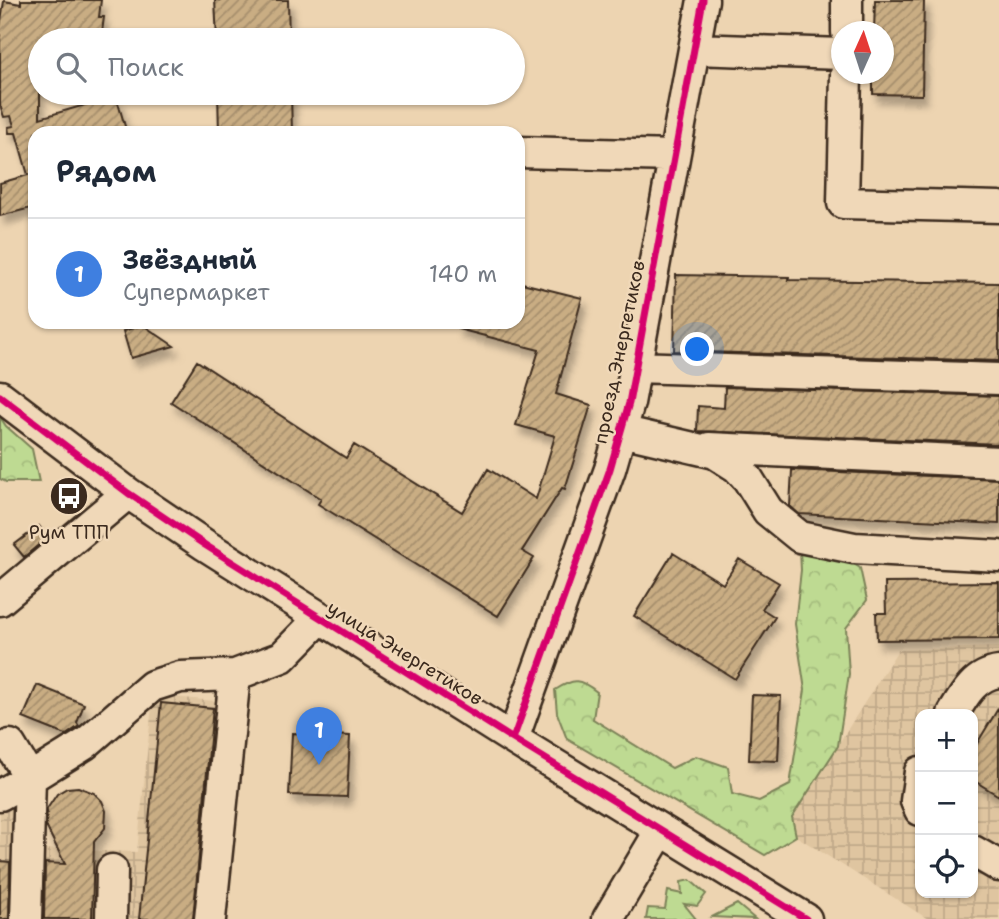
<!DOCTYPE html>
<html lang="ru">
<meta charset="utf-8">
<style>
body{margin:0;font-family:"Shantell Sans",sans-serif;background:#f6f6f7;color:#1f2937}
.controls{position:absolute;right:21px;bottom:21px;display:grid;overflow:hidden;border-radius:14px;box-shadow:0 2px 5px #0004}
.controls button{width:63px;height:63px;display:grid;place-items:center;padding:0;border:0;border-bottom:2px solid #e0e1e3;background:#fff;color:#1f2937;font:35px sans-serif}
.compass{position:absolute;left:831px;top:21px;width:63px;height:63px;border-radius:50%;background:#fff;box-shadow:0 2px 5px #0004;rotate:3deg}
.you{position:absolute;left:698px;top:350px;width:24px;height:24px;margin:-18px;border:5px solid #fff;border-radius:50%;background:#1a73e8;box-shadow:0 0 0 10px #1a73e833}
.badge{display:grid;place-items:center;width:46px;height:46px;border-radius:50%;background:#3b2a1e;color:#fff;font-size:23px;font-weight:700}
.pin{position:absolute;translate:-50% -58px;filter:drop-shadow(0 2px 4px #0008)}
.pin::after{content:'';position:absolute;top:37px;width:24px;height:21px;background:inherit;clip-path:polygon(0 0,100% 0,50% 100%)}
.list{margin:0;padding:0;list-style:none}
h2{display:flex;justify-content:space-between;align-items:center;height:91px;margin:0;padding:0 28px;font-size:30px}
h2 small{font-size:23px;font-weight:400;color:#747a83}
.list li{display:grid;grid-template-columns:46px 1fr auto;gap:21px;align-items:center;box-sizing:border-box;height:112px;padding:0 28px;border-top:2px solid #e0e1e3}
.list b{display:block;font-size:26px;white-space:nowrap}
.list p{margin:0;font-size:23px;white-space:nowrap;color:#747a83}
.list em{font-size:23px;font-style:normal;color:#747a83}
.icon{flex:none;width:38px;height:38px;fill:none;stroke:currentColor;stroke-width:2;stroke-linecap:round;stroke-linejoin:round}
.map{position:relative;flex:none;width:999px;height:919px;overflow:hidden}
.search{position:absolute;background:#fff;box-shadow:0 2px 5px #0004;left:28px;top:28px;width:497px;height:77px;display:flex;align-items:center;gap:18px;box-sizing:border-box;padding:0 24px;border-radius:38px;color:#747a83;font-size:26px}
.panel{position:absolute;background:#fff;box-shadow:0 2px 5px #0004;left:28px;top:126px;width:497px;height:203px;border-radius:21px}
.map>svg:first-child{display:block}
</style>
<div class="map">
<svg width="999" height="919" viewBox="0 0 999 919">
<defs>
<pattern id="industrial-grid" width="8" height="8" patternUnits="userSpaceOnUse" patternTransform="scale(1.75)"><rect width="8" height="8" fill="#dfc5a0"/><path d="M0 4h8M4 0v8" fill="none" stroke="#c0a989"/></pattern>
<pattern id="forest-crowns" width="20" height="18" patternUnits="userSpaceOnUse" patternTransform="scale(1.75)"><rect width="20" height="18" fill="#beda92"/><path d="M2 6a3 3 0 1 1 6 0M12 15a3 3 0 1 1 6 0" fill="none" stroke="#a4bb7d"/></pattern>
<pattern id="building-hatch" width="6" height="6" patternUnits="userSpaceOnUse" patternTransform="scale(1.75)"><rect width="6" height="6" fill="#c9ad83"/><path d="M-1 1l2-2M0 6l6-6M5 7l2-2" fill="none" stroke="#a48d6b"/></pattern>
<filter id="shadow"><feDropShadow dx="4.5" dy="8" stdDeviation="3.5" flood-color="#0004"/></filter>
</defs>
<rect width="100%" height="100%" fill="#edd4b1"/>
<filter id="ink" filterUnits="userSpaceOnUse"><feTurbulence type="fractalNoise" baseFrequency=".0143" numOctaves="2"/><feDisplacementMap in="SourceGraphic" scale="14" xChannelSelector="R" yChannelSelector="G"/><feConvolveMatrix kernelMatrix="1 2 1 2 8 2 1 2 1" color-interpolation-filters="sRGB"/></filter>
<g filter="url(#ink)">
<path fill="url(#industrial-grid)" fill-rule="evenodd" d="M999,647V919H928L796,836L792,817L898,650ZM920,714H973V893H920Z
M153,695L225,702L204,919H0V805H14L41,849L137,852Z"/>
<path fill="url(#forest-crowns)" stroke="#7c8258" stroke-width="2" d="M0,417L6,426L32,449L39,482H6L0,479Z
M800,550L838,554L860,568L867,600L846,628L849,674L838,746L792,817L796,836L765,855L567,739L557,713L555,690C574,678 579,678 597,692L593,719L672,768L696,756L728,767L732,794L759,801L790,785L805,690L795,624L801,570Z
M690,880L706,894L697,906L684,904L696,919H646L648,908L665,909L668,891L682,894L681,882Z
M737,904L755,919L712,917Z"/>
<path fill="url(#building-hatch)" stroke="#3b2a1e" stroke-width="2" filter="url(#shadow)" d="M21,0H101L99,17H104L101,40H40V118L116,96L127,133H35V207L0,216V183L28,175L16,133H9L8,127L14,126L11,116L4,117L0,105V27L4,1L21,4Z
M215,0H288L289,40H217Z
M875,0H924L922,95L873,94V74H884V32H874Z
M218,93H291L292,133H219Z
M676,275L789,277L788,280L999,283V361L674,351Z
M518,282L582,298L556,394L591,405L565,489L562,488L522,551L534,558L498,616L318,504L321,499L171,402L197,361L346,458L354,445L462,512L488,469L536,499L555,436L516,425L539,350L458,329L459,322H518Z
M143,325L174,346L131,358L123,331Z
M725,387L999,396V444L697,431L698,406L724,408Z
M792,470L999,479V524L799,514L790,506Z
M39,526L48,537L24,557L14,545Z
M673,553L723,584L739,559L779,583L762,609L775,617L735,679L634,616Z
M999,582V639L877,640L876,613H886L885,583Z
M37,685L84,704L77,723L79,726L66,735L23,718Z
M752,695L781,696L778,761L749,760Z
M161,703L213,708L193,919H139Z
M999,707V796L973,780V750Z
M292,733L350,736L347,797L289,795Z
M78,787L94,793L102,801L106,811L105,828L94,842L92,919H44L45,863L65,864L46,826L47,809L57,794L67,788Z
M0,861L10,862L9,919H0Z"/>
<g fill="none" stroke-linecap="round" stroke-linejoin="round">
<g stroke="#3b2a1e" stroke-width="35">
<path id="minor" d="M847,32V0
M694,49L842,54
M846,74L843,203L999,207
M518,152L674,156
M635,367L999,379
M0,396L128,493L205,545L513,739L806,919
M621,431L715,453L737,467L748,479L768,511L800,537L854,548L999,556
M709,448L999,462
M0,600L128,493
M953,714C964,695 975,675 999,672
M513,739L610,469L629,403L703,0
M920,772L916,801L920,810
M0,795L30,778L10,745
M973,851L999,866
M26,919L30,778L85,744L152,686L180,677L235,675L282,657L320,618
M111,919L112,870
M210,919L235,675
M608,919L661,830"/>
</g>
<use href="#minor" stroke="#f0d8b8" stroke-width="30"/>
<g stroke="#f0d8b8" stroke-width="11">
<path id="cycleway" d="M0,396L128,493L205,545L513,739L806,919
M513,739L610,469L629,403L703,0"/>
</g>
<use href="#cycleway" stroke="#d6006c" stroke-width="7"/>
</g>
</g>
<defs>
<g id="bus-disc" transform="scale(2.0125)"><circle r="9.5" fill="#3b2a1e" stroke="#f0d8b8"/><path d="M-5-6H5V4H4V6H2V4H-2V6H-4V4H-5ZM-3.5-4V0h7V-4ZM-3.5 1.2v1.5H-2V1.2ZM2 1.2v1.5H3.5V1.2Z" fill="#fff"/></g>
</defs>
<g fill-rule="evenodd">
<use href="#bus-disc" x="69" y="496"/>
</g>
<g text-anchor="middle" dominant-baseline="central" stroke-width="5" stroke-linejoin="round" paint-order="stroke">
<g font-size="19" fill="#3b2a1e" stroke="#f0d8b8">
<text transform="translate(619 352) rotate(-78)">проезд Энергетиков</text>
<text transform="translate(405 653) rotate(32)">улица Энергетиков</text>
</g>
<g font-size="19" fill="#3b2a1e" stroke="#f0d8b8">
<text x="69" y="532">Рум ТПП</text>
</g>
</g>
</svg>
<div class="controls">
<button>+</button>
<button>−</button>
<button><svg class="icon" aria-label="locate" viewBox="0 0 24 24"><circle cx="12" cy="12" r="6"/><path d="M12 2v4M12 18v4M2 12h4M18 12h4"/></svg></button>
</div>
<svg class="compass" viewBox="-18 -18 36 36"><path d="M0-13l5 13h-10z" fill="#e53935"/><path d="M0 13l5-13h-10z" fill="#747a83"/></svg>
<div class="you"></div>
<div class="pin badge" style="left:319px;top:765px;background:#3f7fe0">1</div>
<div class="search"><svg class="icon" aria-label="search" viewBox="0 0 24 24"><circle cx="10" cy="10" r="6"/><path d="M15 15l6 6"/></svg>Поиск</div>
<section class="panel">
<h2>Рядом<small></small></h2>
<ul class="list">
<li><span class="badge" style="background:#3f7fe0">1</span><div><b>Звёздный</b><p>Супермаркет</p></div><em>140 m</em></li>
</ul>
</section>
</div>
